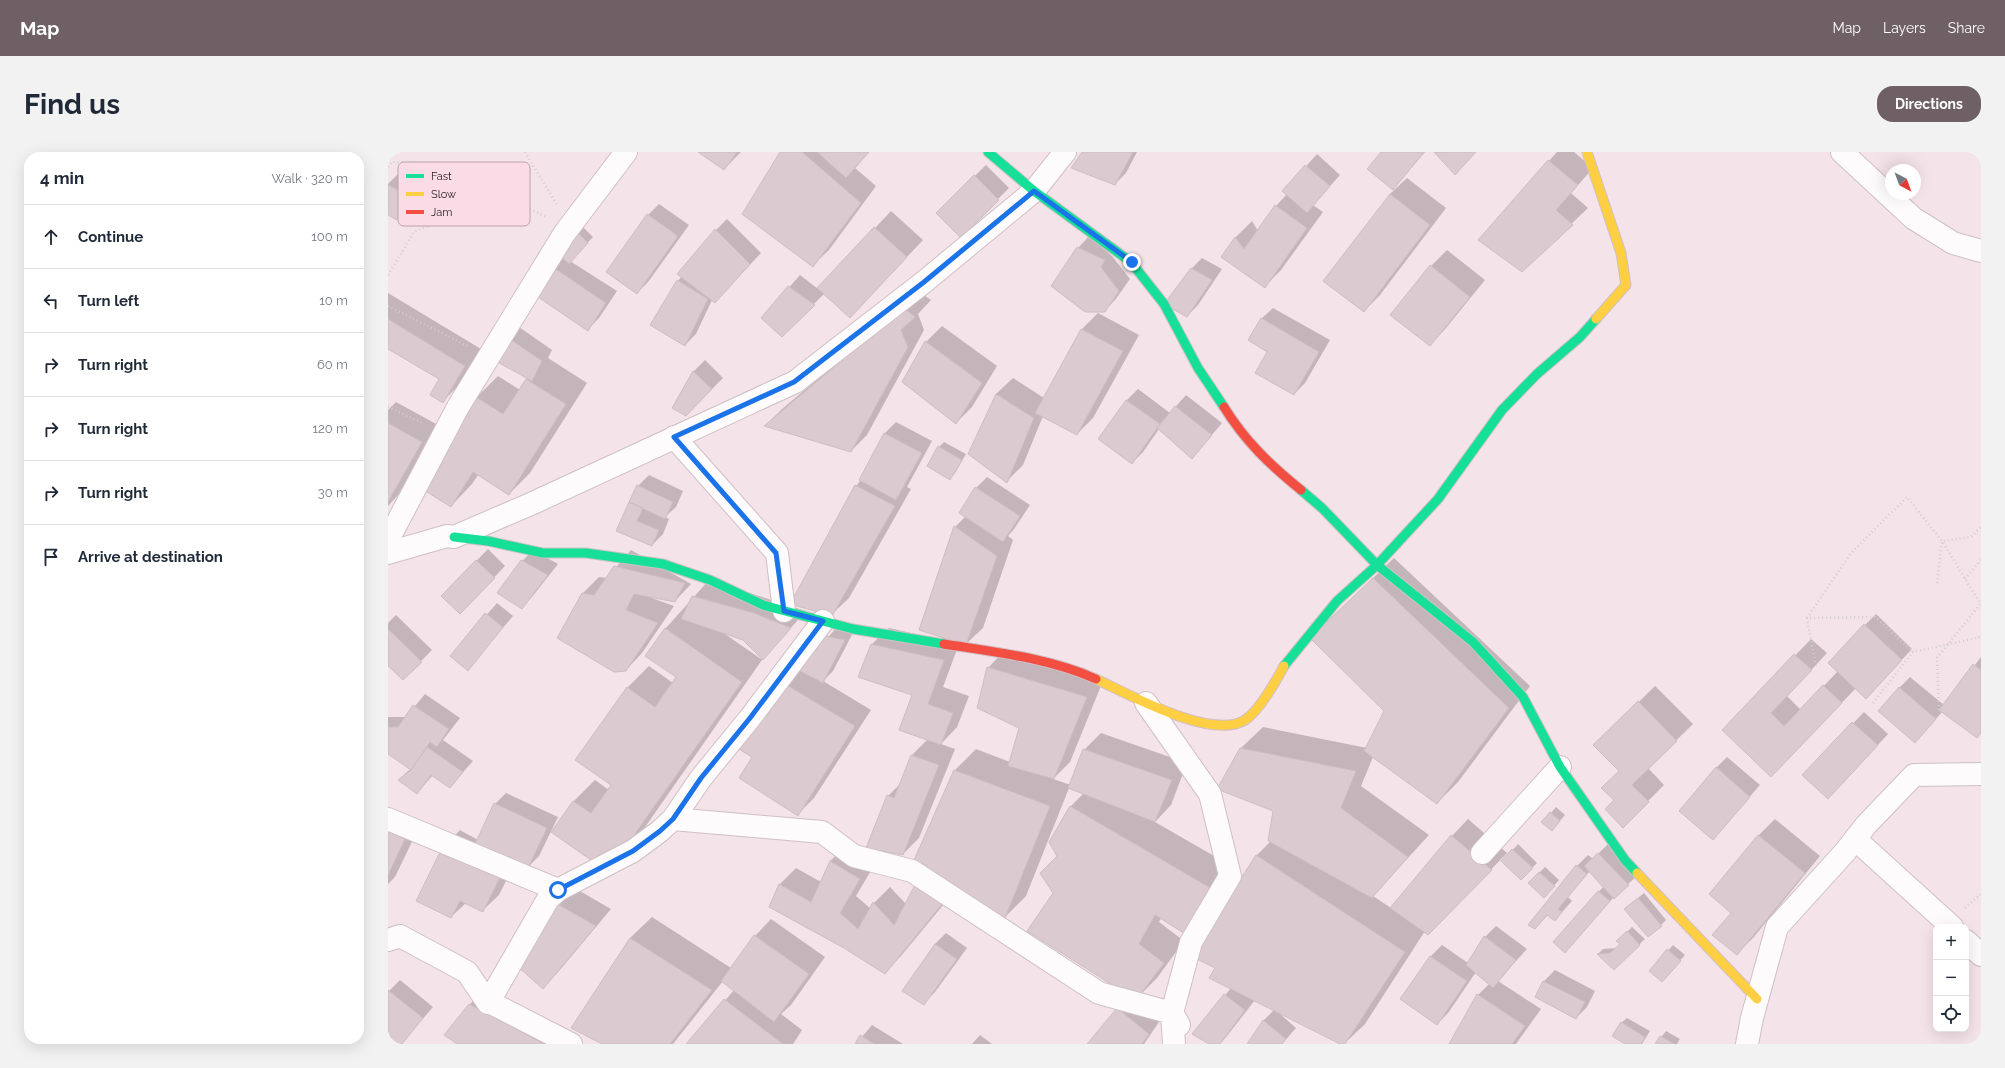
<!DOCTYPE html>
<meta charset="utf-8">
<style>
body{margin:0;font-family:Raleway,sans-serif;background:#f2f2f3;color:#1f2937}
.controls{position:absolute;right:12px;bottom:12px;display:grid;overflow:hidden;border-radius:8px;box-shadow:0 4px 16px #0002}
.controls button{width:36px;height:36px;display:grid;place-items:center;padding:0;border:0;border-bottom:1px solid #e0e1e3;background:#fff;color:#1f2937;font:20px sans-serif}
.compass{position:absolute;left:1497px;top:12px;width:36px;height:36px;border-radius:50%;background:#fff;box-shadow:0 4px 16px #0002;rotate:139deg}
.stop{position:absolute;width:12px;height:12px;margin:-9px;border:3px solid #1a73e8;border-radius:50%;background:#fff}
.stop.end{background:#1a73e8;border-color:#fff;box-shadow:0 1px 4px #0008}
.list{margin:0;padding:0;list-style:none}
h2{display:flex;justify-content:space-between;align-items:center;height:52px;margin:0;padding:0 16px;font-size:17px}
h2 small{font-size:13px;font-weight:400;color:#747a83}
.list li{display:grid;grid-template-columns:26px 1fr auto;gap:12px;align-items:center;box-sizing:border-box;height:64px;padding:0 16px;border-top:1px solid #e0e1e3}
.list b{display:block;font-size:15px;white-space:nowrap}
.list em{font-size:13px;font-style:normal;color:#747a83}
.icon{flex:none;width:22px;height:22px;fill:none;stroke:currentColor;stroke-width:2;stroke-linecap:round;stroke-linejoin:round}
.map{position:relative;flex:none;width:1593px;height:892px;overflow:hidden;border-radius:16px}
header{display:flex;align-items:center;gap:24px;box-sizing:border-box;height:56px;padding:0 20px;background:#6f6066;color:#fff}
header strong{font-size:19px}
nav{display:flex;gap:22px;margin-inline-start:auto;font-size:14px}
.intro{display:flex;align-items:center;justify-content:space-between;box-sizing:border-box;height:96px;padding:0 24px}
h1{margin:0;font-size:28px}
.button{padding:10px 18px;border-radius:16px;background:#6f6066;color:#fff;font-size:14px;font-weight:700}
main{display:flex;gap:24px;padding:0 24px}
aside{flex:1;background:#fff;border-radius:16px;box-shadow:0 4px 16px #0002}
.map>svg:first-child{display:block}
</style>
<header>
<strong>Map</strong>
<nav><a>Map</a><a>Layers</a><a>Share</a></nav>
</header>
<div class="intro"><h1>Find us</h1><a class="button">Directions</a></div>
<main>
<aside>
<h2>4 min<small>Walk · 320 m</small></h2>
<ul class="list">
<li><svg class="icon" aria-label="ahead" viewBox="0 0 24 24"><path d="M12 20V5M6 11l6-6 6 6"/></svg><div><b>Continue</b></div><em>100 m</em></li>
<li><svg class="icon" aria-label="left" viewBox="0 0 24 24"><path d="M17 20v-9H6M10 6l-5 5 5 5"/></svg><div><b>Turn left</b></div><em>10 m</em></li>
<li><svg class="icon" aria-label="right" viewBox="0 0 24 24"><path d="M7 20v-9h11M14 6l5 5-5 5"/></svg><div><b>Turn right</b></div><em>60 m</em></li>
<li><svg class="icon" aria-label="right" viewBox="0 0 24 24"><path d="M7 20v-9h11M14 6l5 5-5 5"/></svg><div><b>Turn right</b></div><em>120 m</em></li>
<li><svg class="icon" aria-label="right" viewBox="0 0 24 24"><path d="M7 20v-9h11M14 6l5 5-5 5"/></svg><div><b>Turn right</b></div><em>30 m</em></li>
<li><svg class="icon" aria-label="arrive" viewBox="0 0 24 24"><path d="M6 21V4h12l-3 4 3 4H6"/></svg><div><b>Arrive at destination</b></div></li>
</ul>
</aside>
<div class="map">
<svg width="1593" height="892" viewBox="0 0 1593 892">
<rect width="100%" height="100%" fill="#f4e3e9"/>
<path fill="#0003" fill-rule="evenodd" d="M311,0H353L336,17Z
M393,0H481L467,16L488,34L441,98L424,114Z
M695,0H749L738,21L727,32Z
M994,0H1037L1005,37Z
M1169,0H1186L1205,16L1183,41L1200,56L1134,119L1091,88Z
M929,2L952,23L925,53L935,60L893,118L877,134L834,104L848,85L864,69L870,79L888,54L899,42L896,39Z
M598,13L621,36L573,84L549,61Z
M10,22L32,33L20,56L9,67L0,62V32Z
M1019,26L1058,56L992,143L976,159L1002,42Z
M271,52L301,73L260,130L249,141L260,63Z
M503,59L535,88L462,165L437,141L394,183L374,166L412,123L430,137Z
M339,67L373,101L327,150L324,148L308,182L297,193L290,129L328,78Z
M194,74L205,85L182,109L229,139L211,166L200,177L166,116L176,106Z
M701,84L724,104L742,127L727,148L716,159L690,96Z
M1059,98L1097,128L1058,176L1042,193L1043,114Z
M814,106L834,117L810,153L799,164L803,117Z
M0,141L93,197L71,233L55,249L52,227L0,195Z
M533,141L543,148L530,162L536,178L479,283L463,299L378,273L394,257Z
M885,156L942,188L917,231L906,242L881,199L873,167Z
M710,161L751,183L705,266L689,282L655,264L635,313L619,329L608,242L625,226L656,246L694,177Z
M554,174L609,214L584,255L568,271L515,230L538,190Z
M131,175L164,198L160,206L199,231L142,321L121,342L90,323L84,332L63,354L32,335L89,245L110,224L132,238L140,225L120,186Z
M317,208L335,226L309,252L285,256L306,219Z
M750,237L782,261L798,243L834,271L804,306L771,277L755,300L744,311L711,287L739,248Z
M8,250L50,273L10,343L0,354V258Z
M508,270L544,289L519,335L523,337L461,446L444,462L468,334L473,328L497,281Z
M556,290L578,302L567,321L562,327L551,295Z
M261,323L295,339L288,355L277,365L281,367L275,382L264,393L229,378L250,334Z
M599,325L642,353L626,377L620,384L625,388L595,476L578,492L533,477L567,375L578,364L588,336Z
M100,397L117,414L72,461L54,444Z
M145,398L170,412L144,445L133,456L134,409Z
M243,398L303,432L287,449L261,445L286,454L254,501L238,518L171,485L195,441L211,425L219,426Z
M1006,406L1142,534L1070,630L1049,651L985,605L973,634L1041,683L985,744L1003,756L1064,684L1080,667L1119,701L1057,765L1037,779L977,872L956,892L891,861L908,876L894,892H861L876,868L886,858L867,848L839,884L832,892H823L806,882L843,836L828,816L868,704L883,689L886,659L853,596L875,575L979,596L997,559L923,486Z
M321,428L418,459L374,508L241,698L164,680L186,649L207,628L221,638L224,633L188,608L240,535L261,514L285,531L289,525L259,503L278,476ZM337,482L356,488L374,506L373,507Z
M109,451L125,464L80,517L63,504Z
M1488,462L1524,497L1489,534L1468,536L1400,607L1336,578L1423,487L1439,501L1399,544L1413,558L1450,519L1477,473Z
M8,463L44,498L15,527L0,512V471Z
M450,474L467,477L445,519L435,529L483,558L426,646L409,663L365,605L398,533Z
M501,476L571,492L555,535L581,544L569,575L553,592L567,597L531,686L515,702L500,644L513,631L524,603L540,587L525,543L484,492Z
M616,499L715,529L682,610L665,627L683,633L696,598L713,581L799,611L783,653L767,670L847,716L820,761L773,766L771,770L796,789L769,826L748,847L666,741L670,704L662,690L683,654L696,641L681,636L638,744L617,765L570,735L513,804L496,821L457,795L382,755L392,732L408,716L433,730L442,709L459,693L488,710L468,744L483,757L486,751L502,735L518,752L529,732L528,708L567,618L588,597L622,610L632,575L600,516Z
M1593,505V581L1589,585L1555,559L1527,590L1511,536L1522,525L1556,553Z
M1267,534L1305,572L1260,616L1276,633L1235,674L1227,648L1232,619L1207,593Z
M37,542L72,566L55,588L85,609L62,635L45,623L29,641L11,628L23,616L0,601V565H18Z
M1476,560L1500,582L1451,635L1416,623Z
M1339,605L1372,633L1325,686L1328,616Z
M118,641L170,665L151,704L140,715L128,709L111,743L94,759L78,751L63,765L56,695L72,678L90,688L107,652Z
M1168,655L1177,663L1169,672L1155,670Z
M0,656L33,671L7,725L0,732Z
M1387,667L1432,704L1365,786L1348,802L1345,761L1322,742L1371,683Z
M1222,690L1251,722L1226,745L1177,799L1166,790L1216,734L1202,719L1180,745L1184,749L1167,768L1160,763L1147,776L1142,773L1189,714L1200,703L1205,707Z
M1130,692L1149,711L1133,727L1115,709Z
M1157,715L1171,728L1156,745L1141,731Z
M183,734L223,757L171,819L155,835L128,812Z
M1256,741L1278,768L1273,773L1237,757Z
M264,765L343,816L367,784L383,767L437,805L403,853L393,862L414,878L405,892H300L346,838L335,829L285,892H216L184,875L242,786Z
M1108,774L1139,797L1110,829L1153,857L1128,892H1064L1090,843L1101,832L1088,820L1060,861L1049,872L1013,847L1043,804L1054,793L1080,811L1097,785Z
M1244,775L1257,787L1226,817L1210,802L1215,797L1229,796L1233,792L1230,789Z
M558,781L579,796L547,840L536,851L515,838L547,792Z
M1285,793L1297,803L1279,823L1262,819Z
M1167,818L1207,839L1199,855L1188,866L1156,829Z
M12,828L45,855L13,892H0V840Z
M98,837L185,892H71L81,853Z
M741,846L771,870L756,892H701Z
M1239,866L1262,879L1254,892H1239L1233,871Z
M484,873L515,892H468Z
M1278,879L1292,887L1289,892H1268Z
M592,883L604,892H584Z"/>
<path fill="#dbcbd1" stroke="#ccbec3" d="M310,0H349L336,18Z
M392,0H414L473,51L425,115L354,62Z
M429,0H481L458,26Z
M694,0H745L727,33L683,16Z
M993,0H1036L1005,38L979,17Z
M1046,0H1088L1067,23Z
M1160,8L1190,33L1168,58L1185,73L1134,120L1090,88Z
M917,13L942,34L919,61L894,39Z
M586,23L611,48L573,86L548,61Z
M0,33L22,44L9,68L0,63Z
M1002,42L1042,73L976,160L935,129Z
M887,53L919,76L877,136L833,105L847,85L856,97Z
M259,62L290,84L249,142L218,120Z
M486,75L519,105L462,166L429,136Z
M327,77L362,112L327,151L289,122Z
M188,79L200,91L181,112L168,100Z
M689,95L717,108L713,115L731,139L717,160H697L663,134Z
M1042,113L1082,145L1042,194L1002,163Z
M165,115L218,151L200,179L147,143Z
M803,116L824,128L799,165L776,152Z
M289,128L320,147L297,194L262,173Z
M400,134L427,153L394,185L373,166Z
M516,156L527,165L513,178L520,195L463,300L376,274Z
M873,166L931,200L906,243L867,221L879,200L860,188Z
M0,167L77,214L55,251L42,243L51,227L0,197Z
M693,177L735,199L689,283L647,261Z
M119,185L154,209L144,229L104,207Z
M537,189L594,231L568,272L514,230Z
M305,219L324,237L298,264L284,256Z
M138,227L178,252L121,343L85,320L63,355L31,335L88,245L115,262Z
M608,242L646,266L619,331L580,302Z
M738,248L772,272L744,312L710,287Z
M787,254L824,283L804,307L769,276Z
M0,271L34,290L0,350Z
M496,281L534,301L508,348L471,328Z
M550,294L574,308L562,328L539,314Z
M249,333L285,350L277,367L241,350Z
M467,333L507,354L444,464L402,452Z
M587,335L632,364L615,390L571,361Z
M241,350L255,356L249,369L271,378L264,394L228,379Z
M566,374L609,404L578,493L531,478Z
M88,408L107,426L72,462L53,444Z
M133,408L160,423L134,457L109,441Z
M226,414L297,431L287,450L246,442L238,458L270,471L238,519L226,520L169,486L194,441L206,443Z
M985,426L1121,556L1049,652L976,599L996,559L922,486Z
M304,444L366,461L403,476L375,508L355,488L293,467Z
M97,461L115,475L80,519L62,504Z
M1476,472L1514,508L1478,547L1440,511Z
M277,476L354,530L220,720L163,680L185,649L203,661L223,633L187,608L239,535L267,555L288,525L257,504Z
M0,477L34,510L15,528L0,514Z
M438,484L457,488L435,531L410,518Z
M483,492L556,508L540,552L565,561L553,593L511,578L524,543L470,525Z
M1406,502L1424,518L1383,561L1396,574L1435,533L1454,551L1383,625L1334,578Z
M1585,512L1593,518V581L1589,586L1551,558Z
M599,515L699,545L666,627L620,614L631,576L589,556Z
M397,532L467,574L410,664L351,626L364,605L349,596Z
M1511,535L1548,567L1527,591L1490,559Z
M1250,549L1289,589L1244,633L1261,650L1235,676L1217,657L1226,648L1213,636L1231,619L1205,593Z
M25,553L61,577L49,595L42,590L23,618L0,602V575H10Z
M1464,570L1490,593L1440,647L1414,623Z
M39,595L75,620L62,636L43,623L29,642L10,628L23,618Z
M852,596L968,619L953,656L1020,705L984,746L880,689L885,659L829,637Z
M695,597L784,628L767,670L680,636Z
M523,603L551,613L515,703L478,696L499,643L506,646Z
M1328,615L1362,645L1325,688L1291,659Z
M566,618L662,654L617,766L526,708Z
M106,651L159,676L140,716L87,692Z
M682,654L826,738L799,783L767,763L751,792L776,811L748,848L639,779L665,741L652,721L669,704L661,690Z
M1162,660L1172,669L1164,679L1153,670Z
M0,679L17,687L0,723Z
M1063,683L1104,718L1040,783L1002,756Z
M1370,683L1417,721L1349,803L1324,783L1343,761L1321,742Z
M55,694L113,723L95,760L72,749L63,766L28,749Z
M1124,697L1145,716L1133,728L1113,709Z
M1210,701L1241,733L1226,747L1196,714Z
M868,703L1017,800L957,892H952L821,826L827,816L803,804Z
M442,709L472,727L452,761L470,777L485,750L506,773L528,731L559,746L497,822L456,796L381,755L391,732L423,750Z
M1188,713L1199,722L1170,757L1174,760L1167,769L1159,763L1147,777L1140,773Z
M1151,720L1167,734L1156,746L1140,731Z
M1210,739L1222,749L1177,801L1165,790Z
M1250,746L1274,774L1260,785L1236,757Z
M166,750L208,774L155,837L127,812Z
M1239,779L1252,793L1226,818L1209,802L1222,801L1232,792L1228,789Z
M366,783L421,822L386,870L333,829Z
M1096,784L1128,808L1105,836L1078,813Z
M242,786L324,838L282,892H214L183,876Z
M547,792L569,807L536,853L514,839Z
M1279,797L1293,809L1274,830L1261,819Z
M1042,804L1079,829L1049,873L1012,847Z
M1155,829L1197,850L1188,867L1147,845Z
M0,838L35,866L14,892H0Z
M836,842L857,858L832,892H821L804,882Z
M1089,842L1137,874L1124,892H1061Z
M336,847L395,892H298Z
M81,852L156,892H69L56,883Z
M729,856L761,882L754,892H699Z
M875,868L898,887L894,892H859Z
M1233,870L1257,885L1253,892H1237L1224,884Z
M472,883L486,892H467Z
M1272,884L1286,892H1267Z"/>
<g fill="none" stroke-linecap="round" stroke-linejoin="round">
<g stroke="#cfc0c5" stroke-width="24">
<path id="street" d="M1454,0L1525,66L1565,91L1593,99
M286,285L389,401L396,459
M0,388L70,255L176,82L238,0
M0,401L59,384L66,385L145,351L407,230L536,130L646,39L677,0
M758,551L822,642L842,724L803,790L784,861L791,873
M0,667L170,738
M285,667L434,680L466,704L524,719L711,841L784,861L786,892
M1467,687L1564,775
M1094,701L1172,615
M0,788L12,784L79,820L100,851L105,852L183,892
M1578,789L1593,803
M100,851L160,747L170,738L245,699L272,679L285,667L313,626L362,566L435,469
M1359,892L1364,866L1389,775L1457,700L1478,673L1526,623L1593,622"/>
</g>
<g stroke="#cfc0c5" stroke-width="11">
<path id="fast" d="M600,0L646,39L743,110L776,152L810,216L836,255
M913,338L934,356L989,413L1085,490L1135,545L1172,615L1237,708L1249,721
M66,385L100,389L155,401H198L275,412L322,428L375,453L465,477L556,492
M896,514L949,449L989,413L1050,347L1114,258L1149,222L1192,185L1208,167"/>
</g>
<g stroke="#cfc0c5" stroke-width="11">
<path id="slow" d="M1199,0L1233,101L1238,133L1208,167
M708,527C740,542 824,589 857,568C871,559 888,529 896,514
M1249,721L1369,847"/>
</g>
<g stroke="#cfc0c5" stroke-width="11">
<path id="jam" d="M836,255C857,289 882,313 913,338
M556,492C606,500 661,506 708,527"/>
</g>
<path stroke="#d2cecf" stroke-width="2.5" stroke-dasharray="1 3" stroke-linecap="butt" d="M137,0L169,53
M0,15L4,10L82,12L111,44
M0,123L26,80L111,44L159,65
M0,154L80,194
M0,255L34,271
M1577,427L1593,408
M1549,431L1554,389L1583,385L1593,375
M1419,466L1463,401L1519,345L1554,389L1592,451
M1428,514L1419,466L1487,465L1525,500
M1485,551L1525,500L1593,485
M1551,558L1549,506L1593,451
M1577,756L1593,742"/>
<use href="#street" stroke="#fdfbfc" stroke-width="22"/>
<use href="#fast" stroke="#16e098" stroke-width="9"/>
<use href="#slow" stroke="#ffcf43" stroke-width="9"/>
<use href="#jam" stroke="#f24e42" stroke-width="9"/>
</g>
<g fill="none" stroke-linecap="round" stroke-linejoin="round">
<path stroke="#1a73e8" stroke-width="5" d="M170,738L245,699L272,679L285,667L313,626L362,566L435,469L396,459L388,401L286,285L406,230L536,130L646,39L744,110"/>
</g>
<rect x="10" y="10" width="132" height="64" rx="6" fill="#fbdce6" stroke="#bca2aa" stroke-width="1"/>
<rect x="18" y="22" width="18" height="4" fill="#16e098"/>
<rect x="18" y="40" width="18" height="4" fill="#ffcf43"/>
<rect x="18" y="58" width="18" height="4" fill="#f24e42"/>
<g font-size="11" fill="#281a1f">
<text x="43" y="28">Fast</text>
<text x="43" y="46">Slow</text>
<text x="43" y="64">Jam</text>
</g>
</svg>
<div class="controls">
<button>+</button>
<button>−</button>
<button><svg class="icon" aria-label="locate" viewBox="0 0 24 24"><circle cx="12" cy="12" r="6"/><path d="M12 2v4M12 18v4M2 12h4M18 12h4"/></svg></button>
</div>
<svg class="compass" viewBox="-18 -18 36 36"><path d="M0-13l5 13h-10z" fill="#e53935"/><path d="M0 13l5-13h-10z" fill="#747a83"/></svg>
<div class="stop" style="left:170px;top:738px"></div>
<div class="stop end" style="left:744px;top:110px"></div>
</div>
</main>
